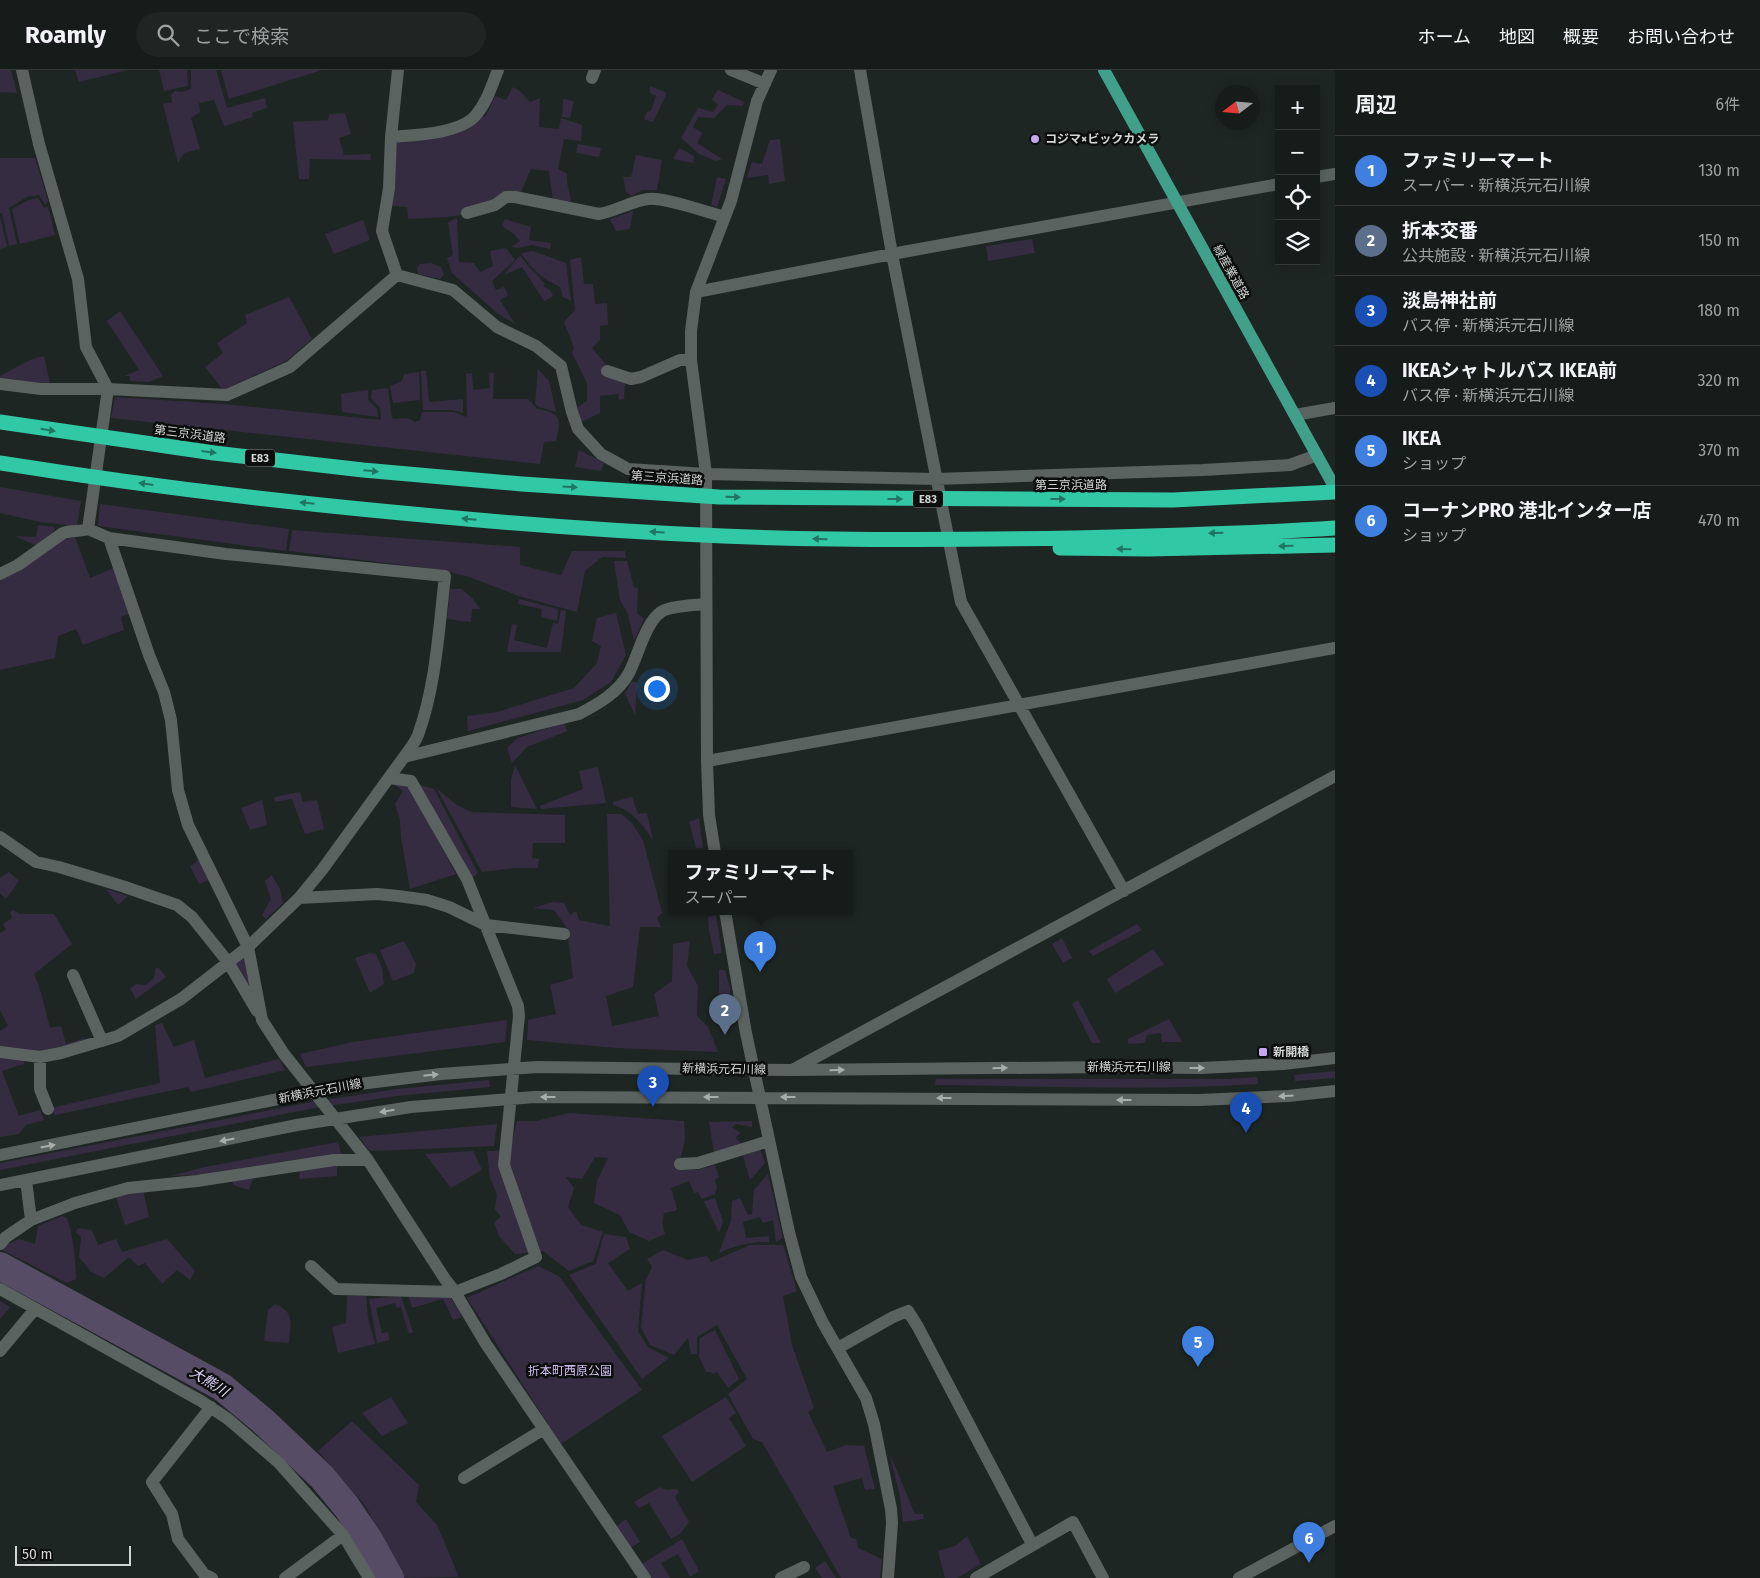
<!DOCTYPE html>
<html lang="ja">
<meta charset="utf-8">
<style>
body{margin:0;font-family:"Fira Sans","Noto Sans JP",sans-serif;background:#1f2523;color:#f1f3f6}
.controls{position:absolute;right:15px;top:15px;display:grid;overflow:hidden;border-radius:0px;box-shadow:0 2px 12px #0003}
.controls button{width:45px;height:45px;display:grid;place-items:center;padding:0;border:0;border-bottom:1px solid #353a39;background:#161c1a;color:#f1f3f6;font:25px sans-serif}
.compass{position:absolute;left:1215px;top:15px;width:45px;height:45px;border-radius:50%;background:#161c1a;box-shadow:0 2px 12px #0003;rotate:254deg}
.scale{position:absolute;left:15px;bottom:12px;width:116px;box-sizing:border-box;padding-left:5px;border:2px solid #d1d6d4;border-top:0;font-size:14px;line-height:18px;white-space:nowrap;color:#d1d6d4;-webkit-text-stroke:4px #0b0e0d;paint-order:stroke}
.you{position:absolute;left:656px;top:618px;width:18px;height:18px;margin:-12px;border:4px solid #fff;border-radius:50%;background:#1a73e8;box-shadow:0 0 0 8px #1a73e833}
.badge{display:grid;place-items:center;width:32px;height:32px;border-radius:50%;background:#c5a7f1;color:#fff;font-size:16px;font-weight:700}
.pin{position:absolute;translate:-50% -41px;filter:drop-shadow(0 1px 2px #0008)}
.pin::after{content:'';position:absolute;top:26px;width:18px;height:15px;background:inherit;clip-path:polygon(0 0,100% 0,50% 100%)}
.popup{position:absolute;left:668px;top:780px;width:185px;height:65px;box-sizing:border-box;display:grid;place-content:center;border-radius:0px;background:#161c1a;filter:drop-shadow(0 1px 4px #0005);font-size:16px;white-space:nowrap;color:#9ea1a2}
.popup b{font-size:19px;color:#f1f3f6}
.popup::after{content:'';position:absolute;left:50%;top:100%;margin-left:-10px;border:10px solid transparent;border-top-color:#161c1a}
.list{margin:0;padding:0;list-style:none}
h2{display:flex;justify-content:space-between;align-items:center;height:65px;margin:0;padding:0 20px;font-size:21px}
h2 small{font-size:16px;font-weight:400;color:#9ea1a2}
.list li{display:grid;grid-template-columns:32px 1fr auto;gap:15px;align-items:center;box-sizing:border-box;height:70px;padding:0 20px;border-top:1px solid #353a39}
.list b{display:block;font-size:19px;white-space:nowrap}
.list p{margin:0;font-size:16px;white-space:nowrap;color:#9ea1a2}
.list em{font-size:16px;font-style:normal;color:#9ea1a2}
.icon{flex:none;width:28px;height:28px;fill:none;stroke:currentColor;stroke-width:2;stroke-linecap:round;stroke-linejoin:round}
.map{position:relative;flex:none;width:1335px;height:1508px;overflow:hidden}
header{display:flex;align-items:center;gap:30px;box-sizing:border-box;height:70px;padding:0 25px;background:#161c1a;border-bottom:1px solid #353a39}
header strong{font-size:24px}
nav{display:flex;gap:28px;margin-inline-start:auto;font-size:18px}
.search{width:350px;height:45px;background:#1f2523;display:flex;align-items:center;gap:12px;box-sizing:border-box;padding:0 18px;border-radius:28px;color:#9ea1a2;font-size:19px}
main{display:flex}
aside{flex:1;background:#161c1a}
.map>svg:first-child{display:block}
</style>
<header>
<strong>Roamly</strong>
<div class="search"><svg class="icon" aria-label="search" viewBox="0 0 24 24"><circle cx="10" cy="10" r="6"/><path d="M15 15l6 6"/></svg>ここで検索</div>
<nav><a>ホーム</a><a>地図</a><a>概要</a><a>お問い合わせ</a></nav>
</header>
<main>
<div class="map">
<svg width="1335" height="1508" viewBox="0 0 1335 1508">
<rect width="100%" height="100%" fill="#1e2623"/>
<path fill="#352c41" d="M0,0H11L17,23L0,22Z
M75,0H128L79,12Z
M159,0H187L188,16L164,21Z
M191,0H216L227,38L265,28L267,38L252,43L253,47L224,56L214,30L199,33L200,42L191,48L200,79L184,83L178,93L163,34L172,32L171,25L175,21L182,22L191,19Z
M221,0H322L229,29Z
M650,16L667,23L653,52L644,49L647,42L651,41L656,26L650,23Z
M513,17L521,22L530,32L540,28L539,57L559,59L561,48L582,55L581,71L564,69L558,99L567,104C566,116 571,123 571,134L553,130L549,101L531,99L521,122L462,145L447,147L408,149L407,137L392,136L397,70L437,67L486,46L495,26L506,30Z
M718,20L744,32L743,36L727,35L714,48L698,47L693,57L702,63L697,73L722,89L716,91L699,84L681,68L698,38L713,42L718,35L712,29Z
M563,29L574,31L570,48L562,47Z
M345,43L351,64L339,68L344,85L370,84L371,90L310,89L309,109H299L293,52L328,50L329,44Z
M780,69L785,111L769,114L768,105L747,108L752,92L762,94L770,70Z
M578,74L601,78L599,87L576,83Z
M679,78L694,86L693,93L673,89Z
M636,85L662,90L657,120H642L632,126L626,122L623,107H631Z
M0,88H35L48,131L45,135L39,125L27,127L9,138L17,174L9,176L2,143H0Z
M717,107L726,109L717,137L711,135Z
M38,128L44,138L48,136L55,165L20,174L12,139L29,130Z
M633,141L630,159L616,161L610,149Z
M0,146L7,177L0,179Z
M457,148L459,192L474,193L480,202L493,196L490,181L506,178L515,190L492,211L496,220L504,217L508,225L500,230L515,254L497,243L452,203L447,188L453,185L448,152Z
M505,149L531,157L529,170L551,173L550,179L532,175L517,178L511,177L520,171L514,164L502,156Z
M363,150L370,170L334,184L325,164Z
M1032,169L1035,183L988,191L986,176Z
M533,181L566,193L571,231L563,227L560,217C545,210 530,198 521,183Z
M520,185C527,196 537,204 545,214L543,216L550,220L553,226L544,231L522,197L504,205Z
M581,187L584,214H593L595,234L607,233L608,255L600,256V270L592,278L606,295L603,306L625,313L624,329L619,330L618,324L600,326V343L581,352L576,338L587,331V313L572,283L574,278L564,252L575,240L570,190Z
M431,193L441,197L444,204L440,209L418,204L417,198L420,194Z
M289,227L312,269L286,291L223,320L205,297L223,283L217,273L247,253L245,245Z
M120,241L163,306L149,312L130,311V306H124L139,300L107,251Z
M44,286L50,313L0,311V306L30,290Z
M538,299L549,311L556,342L539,337L535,334Z
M421,301H426L429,332L463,329V343L453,340H423Z
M419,302L420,330L393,333L390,316L402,311L404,304Z
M472,303L473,320L490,318L489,303H494L493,329H528L537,339C562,343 561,349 556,371L544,372L540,394L111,348L115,327L224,334L381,350L380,338L371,328L372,320L388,318L391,343L393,349L407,348L415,352L420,350L422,342H454L467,347L466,304Z
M368,320V330L377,339L378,347L342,342L341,324Z
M579,380L604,393L601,401L575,397Z
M0,417L81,431L77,456L40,452L0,443Z
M100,434L289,459L286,481L98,456Z
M38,455L55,457L53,464L37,476L15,466L36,467Z
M292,460L520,477V495L561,505L572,481H625L626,488L602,487L585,501L577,542L519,526L469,507L443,500L289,481Z
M65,467H75L90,508L114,498L130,543L121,547L124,560L83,575L76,559L58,566L55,588L0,600V509Z
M614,491H627L634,517L638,518L637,543L644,549L634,571L628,544L620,530Z
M450,519H462L472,528L480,539H472L471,552L447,549Z
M519,529L558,539L557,551L541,547L542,539L518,534Z
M561,540L566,541L561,582H507L512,554L517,555L514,570L547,578L553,553L558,554Z
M616,543L626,585L611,612L583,630L468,661L467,646L497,642L574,618L597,593L601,576L592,571L597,548Z
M631,612H637L635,645L625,624Z
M564,653L567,661L527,677L512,693L507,678L518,668Z
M515,695L537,739L511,737V710Z
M598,697L606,733L541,739L540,736L583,719L579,701Z
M396,712L408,716L456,804L410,819L401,767L400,750L395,734L403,721L396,716Z
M416,714L434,719L478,803L471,809Z
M437,719L457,735L471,742L565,745V773H533L532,788L539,789L538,798H513L482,802Z
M300,722L303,732L317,730L324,759L305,764L292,729L275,732L274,727Z
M632,727L638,744L647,743L653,770C643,755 632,740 613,735V732Z
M262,730L267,755L250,760L241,738Z
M607,744H621L631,752L643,770L662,843L657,848L661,857H640L633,917L606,926L612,956L659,946L654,924L672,911L673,874L690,871L687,896L698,916L697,946L708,957L718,982L617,978L527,970L528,950L556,944L550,915L573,908L567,858L554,840L533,838L553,832L564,833L570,845L576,841L579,850L610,856Z
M699,748L703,778H696L689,752Z
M199,790L209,810L199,814L190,796Z
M9,802L19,811L6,829L0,823V808Z
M272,805L280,819L283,833L266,849L262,845L271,829L265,811Z
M106,819L128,826L118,835Z
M13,840L20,844H54L72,874L34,904C42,921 45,940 50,958L61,956L66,974L85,968V973L41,984L0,979V961L8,956L0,940V863L6,860L3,854L12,848L10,842Z
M716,845L722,883L714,884L709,860L708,847Z
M1137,854L1142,860L1093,886L1089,881Z
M1062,868L1072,888L1063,893L1052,874Z
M404,871L416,894L414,903L393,911L380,880Z
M1153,879L1164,894L1115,923L1107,909Z
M243,883L253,924L232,892Z
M370,883L376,884L382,898L384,914L370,923L355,888Z
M158,897L166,907L136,929L130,918L137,914L146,915L154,908L155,899Z
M719,900H725L730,918L732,951L719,950Z
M1078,930L1101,973H1092L1072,934Z
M1169,949L1182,972H1162L1161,963L1147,965L1145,973L1128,974V969Z
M507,950L505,972L306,997L300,984L353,972Z
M162,953L174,977L194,970L205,1008L279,989L285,1000L191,1022L188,1017L55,1045L51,1038L160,1013L155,955Z
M0,986L24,990V994L2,1001L19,1046L40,1040L44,1050L26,1055L19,1064L0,1067Z
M1335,1001V1008L1295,1011L1294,1005Z
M1257,1007L1258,1014C1151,1021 1042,1016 935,1015L936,1009H1228Z
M489,1010L490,1017L397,1026L315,1038L0,1100V1093L312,1032L397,1019Z
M569,1043L684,1051L685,1070L678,1098L698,1100L715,1095L719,1107L715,1110L717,1117L715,1124L702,1129L698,1122L694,1123L689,1111L671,1118L677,1139L675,1141L664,1143L662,1154L665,1164L649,1171L629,1162L620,1145L594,1133L597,1111L608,1088L595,1087L582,1109L566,1107L574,1118L568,1137L581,1155L603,1162L593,1191L569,1201L543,1181L515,1184L499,1166L494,1152L501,1147L495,1139L497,1124L490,1108L487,1081L510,1080L517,1051H536Z
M752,1051V1057L736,1054L732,1057L740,1063L736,1068L742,1075L714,1083L709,1052Z
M497,1054L494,1076L370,1081L359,1067Z
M338,1072L341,1084L210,1104L170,1106L205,1097Z
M760,1079L765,1093L750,1110L743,1086Z
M473,1081L482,1100L451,1118L425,1084Z
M337,1095V1106L299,1109L300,1100Z
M768,1104L783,1168L776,1172L773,1150L763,1153L760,1147L743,1152L746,1168L769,1166V1172C751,1172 736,1175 719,1183L731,1150L732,1131L740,1128L748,1145L752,1144L754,1120Z
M246,1108L253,1109L249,1120L233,1115V1111Z
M143,1120L149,1147L125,1155L116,1127Z
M715,1128L723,1151L719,1163L704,1131Z
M62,1146L67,1148C74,1168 75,1188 76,1209L67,1213L2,1180L5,1175L19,1169L35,1174L38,1156Z
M78,1158L92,1160L98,1175L116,1169L122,1182L167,1169L195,1201L190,1210L177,1200L162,1214L145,1193L138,1196L129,1187L104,1208L91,1202L79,1187L81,1167L76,1162Z
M604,1164L626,1167L630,1179L608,1193L628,1221L642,1213L638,1261L648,1277L669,1288L642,1309L569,1205L596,1194Z
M750,1175H783L797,1221L783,1226L792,1275L814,1338L808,1342L827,1382L846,1375L864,1376L875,1419L865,1420L862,1408L833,1416L851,1468L856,1469L858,1478L882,1489L880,1508H841L762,1372L753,1369L728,1324L747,1309L717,1255L697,1267V1284H691L688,1268L674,1285L650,1275L641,1257L646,1209L652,1197L647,1189L663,1180L688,1190L707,1186L711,1192Z
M538,1196L559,1206L642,1320L561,1374L467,1228Z
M347,1226H366L368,1248L375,1274L338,1283L332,1257L346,1253Z
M401,1226L413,1262L409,1264L401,1237L397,1238L395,1233L376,1238L382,1263L388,1262L390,1270L377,1273L369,1229Z
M450,1226L462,1247L453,1250L443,1229L412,1238L409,1227Z
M0,1231L10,1237L0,1249Z
M275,1234C296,1243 290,1253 289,1273L264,1271L268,1240Z
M715,1260L739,1309L728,1318L717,1302L712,1304L711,1302H706L699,1286L700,1268Z
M391,1327L408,1353L382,1366L362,1343Z
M726,1327L736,1343L729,1348L746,1376L692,1412L662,1366Z
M352,1351L419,1415L416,1432L437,1455L459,1507L398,1508L367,1438L318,1381Z
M889,1382L915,1444H923L924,1449L903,1452L900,1426Z
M660,1417L666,1420L677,1419L679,1422L675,1427L689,1452L680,1464L671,1469L649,1433L639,1438L634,1432Z
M626,1449L640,1472L631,1477L617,1456Z
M967,1466L981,1494L957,1508H945L938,1481L955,1476Z
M682,1469L699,1501L690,1507L678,1484L661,1493L670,1508H651L642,1494Z
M825,1491L836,1508H822L815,1498Z"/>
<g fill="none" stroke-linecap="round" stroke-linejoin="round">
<path stroke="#574c66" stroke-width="28" d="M0,1196L222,1317L263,1351L322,1407L346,1436L369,1470L390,1508"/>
<path stroke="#5a6360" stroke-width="12" d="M22,0L39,74L78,209L86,277L108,319L88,459
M731,0L765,14
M860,0L892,184L961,532L1124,821
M592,8L595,0
M391,67L398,0
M1316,107L1335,104
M467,143L495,135L506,127H515L599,144C616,141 632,131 648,129C665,127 706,142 725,147
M397,205L453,220L497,257L536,276L561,296L572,342L578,359L601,384L628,399L706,404L936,409L1203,400L1290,395L1317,385
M397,205L382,161L389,118L391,67C414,65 460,64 476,45C487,32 492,15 498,0
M696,222L892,184L1279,114
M607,301L631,309L641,307L680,290H691
M0,314L41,319H108L227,325L290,297L397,205
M1295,345L1335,338
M109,468L226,484L445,506C439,557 436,616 418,665C415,673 409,680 404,687
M0,504L18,495L63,463C71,460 80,462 88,459L109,468L149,585L164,622L171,650L178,720L188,755L248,877L262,950L284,984L368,1090L445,1209L455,1222L486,1274L645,1508
M707,691L1335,578
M0,767L36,792L59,797L122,816L177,835L192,847L228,892L257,941
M715,783L709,745L707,691L706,404L691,290V261L696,222L731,131L757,31L771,0
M299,828L377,824L398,826L427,830L449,837L486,855L564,864
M725,841L746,963L789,1162L801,1207L823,1253L866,1328L874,1354L891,1439L892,1453L888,1508
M73,905L102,971
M0,982L40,987L61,983L118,966L181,929L248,877L299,828L322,800L404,687L579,644C598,634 618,623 629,603C638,586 645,553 661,542C669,536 695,535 706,534
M40,987V1019L48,1039
M794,999L1335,706
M0,1085L343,1016L441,1004L537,997L792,1000L1111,997L1201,998L1283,994L1335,988
M680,1094L698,1093L769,1071
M26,1110L31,1150
M0,1115L297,1055L411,1037L534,1027L1199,1030L1288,1026L1335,1021
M0,1174L6,1167L31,1150L75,1133L128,1118L197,1111L334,1090H368
M311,1196L336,1219L455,1222L501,1204L536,1187L504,1095L519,946L518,936L467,809L411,711L389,708
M0,1219L201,1331L228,1349L279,1393L343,1465L369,1508
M838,1278L893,1247L908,1241L918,1257L1032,1474
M0,1281L35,1239
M211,1337L152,1412L172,1444L178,1469L204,1504L212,1508
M464,1408L544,1359
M285,1508L343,1465
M781,1508L804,1497
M976,1508L1073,1452L1103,1508
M1239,1508L1335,1456"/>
<path stroke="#41a08a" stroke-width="12" d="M1104,0L1335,418"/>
<path stroke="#31c8a6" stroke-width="15" d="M0,352L214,383L363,400L522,414L719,427L1173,430L1335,422
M0,393C144,416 289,433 434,446C530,455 627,462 723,466C839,471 956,470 1073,468C1160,466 1248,464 1335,458
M1060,478L1148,479L1335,475"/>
</g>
<defs><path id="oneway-solid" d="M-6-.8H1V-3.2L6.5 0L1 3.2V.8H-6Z" transform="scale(1.25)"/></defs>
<g fill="#207461">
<use href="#oneway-solid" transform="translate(48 360) rotate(9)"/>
<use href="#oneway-solid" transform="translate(209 382) rotate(7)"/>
<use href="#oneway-solid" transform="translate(371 401) rotate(5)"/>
<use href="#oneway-solid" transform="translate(146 414) rotate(-172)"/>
<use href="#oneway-solid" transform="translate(570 417) rotate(4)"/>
<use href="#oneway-solid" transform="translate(733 427) rotate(1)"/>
<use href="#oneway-solid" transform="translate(895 429)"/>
<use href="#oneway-solid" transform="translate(1058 429)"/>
<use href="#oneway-solid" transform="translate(307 433) rotate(-174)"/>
<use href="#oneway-solid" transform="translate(469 449) rotate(-175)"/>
<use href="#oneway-solid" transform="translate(657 462) rotate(-176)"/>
<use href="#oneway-solid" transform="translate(1216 463) rotate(178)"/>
<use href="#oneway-solid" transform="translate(820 469) rotate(-179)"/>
<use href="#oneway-solid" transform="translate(1286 476) rotate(179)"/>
<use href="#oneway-solid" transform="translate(1124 479) rotate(-179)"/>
</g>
<g fill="#a7aeab">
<use href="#oneway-solid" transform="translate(1000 998) rotate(-1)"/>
<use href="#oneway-solid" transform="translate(1197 998)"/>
<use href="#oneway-solid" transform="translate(837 1000) rotate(-1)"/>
<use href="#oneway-solid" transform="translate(431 1005) rotate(-6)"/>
<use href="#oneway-solid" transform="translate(1286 1026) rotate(176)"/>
<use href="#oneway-solid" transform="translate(548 1027) rotate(-180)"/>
<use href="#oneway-solid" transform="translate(711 1027) rotate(-180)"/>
<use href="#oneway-solid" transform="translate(788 1027) rotate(-180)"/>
<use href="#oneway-solid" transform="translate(944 1028) rotate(-180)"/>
<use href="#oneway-solid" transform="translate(1124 1030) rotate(-180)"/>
<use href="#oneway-solid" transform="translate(387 1041) rotate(171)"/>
<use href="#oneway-solid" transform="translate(227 1070) rotate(169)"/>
<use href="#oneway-solid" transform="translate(48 1076) rotate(-11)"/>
</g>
<g fill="#c5a7f1" stroke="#0b0e0d" stroke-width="2">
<circle cx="1035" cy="69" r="5"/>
<rect x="1258" y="977" width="10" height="10" rx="2.5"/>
</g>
<g text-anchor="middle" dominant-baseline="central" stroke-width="5" stroke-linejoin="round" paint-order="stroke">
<g fill="#0b0e0d" stroke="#969a98" stroke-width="1">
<rect x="245" y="379.5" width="30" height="17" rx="4"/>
<rect x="913" y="420.5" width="30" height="17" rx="4"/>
</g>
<g font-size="11" font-weight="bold" fill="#d1d6d4">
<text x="260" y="388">E83</text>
<text x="928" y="429">E83</text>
</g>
<g font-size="12" font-weight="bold" fill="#d1d6d4" stroke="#0b0e0d" text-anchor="start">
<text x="1045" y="69">コジマ×ビックカメラ</text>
<text x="1273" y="982">新開橋</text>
</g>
<g font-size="12" fill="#d1d6d4" stroke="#0b0e0d">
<text transform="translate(1231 202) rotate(61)">緑産業道路</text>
<text transform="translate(190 364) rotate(7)">第三京浜道路</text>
<text transform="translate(667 408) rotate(4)">第三京浜道路</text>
<text x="1071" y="415">第三京浜道路</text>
<text x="1129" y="997">新横浜元石川線</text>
<text transform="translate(724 999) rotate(1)">新横浜元石川線</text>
<text transform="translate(320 1021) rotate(-11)">新横浜元石川線</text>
</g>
<g font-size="12" fill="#d2bef1" stroke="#0b0e0d">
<text x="570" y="1301">折本町西原公園</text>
</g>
<g font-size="14" font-style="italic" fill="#e5d5ff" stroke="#0b0e0d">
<text transform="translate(209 1312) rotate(32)">大熊川</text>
</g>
</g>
</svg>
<div class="controls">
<button>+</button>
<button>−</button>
<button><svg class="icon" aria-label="locate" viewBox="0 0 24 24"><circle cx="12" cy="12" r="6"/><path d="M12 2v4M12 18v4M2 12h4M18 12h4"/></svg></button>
<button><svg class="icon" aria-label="layers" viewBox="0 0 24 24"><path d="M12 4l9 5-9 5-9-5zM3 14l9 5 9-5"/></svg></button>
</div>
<svg class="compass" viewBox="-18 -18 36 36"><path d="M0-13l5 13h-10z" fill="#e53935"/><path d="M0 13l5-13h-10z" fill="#9ea1a2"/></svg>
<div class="scale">50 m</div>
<div class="you"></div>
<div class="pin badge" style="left:760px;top:902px;background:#3f7fe0">1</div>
<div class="popup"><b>ファミリーマート</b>スーパー</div>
<div class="pin badge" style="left:725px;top:965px;background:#5c6f8a">2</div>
<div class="pin badge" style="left:653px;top:1037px;background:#1a4fb4">3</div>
<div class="pin badge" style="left:1246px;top:1063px;background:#1a4fb4">4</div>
<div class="pin badge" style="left:1198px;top:1297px;background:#3f7fe0">5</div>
<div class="pin badge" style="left:1309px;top:1493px;background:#3f7fe0">6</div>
</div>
<aside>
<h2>周辺<small>6件</small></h2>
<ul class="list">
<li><span class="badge" style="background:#3f7fe0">1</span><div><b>ファミリーマート</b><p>スーパー · 新横浜元石川線</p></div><em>130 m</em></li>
<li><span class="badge" style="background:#5c6f8a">2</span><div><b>折本交番</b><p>公共施設 · 新横浜元石川線</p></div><em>150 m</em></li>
<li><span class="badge" style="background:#1a4fb4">3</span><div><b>淡島神社前</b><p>バス停 · 新横浜元石川線</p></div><em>180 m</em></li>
<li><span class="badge" style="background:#1a4fb4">4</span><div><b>IKEAシャトルバス IKEA前</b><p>バス停 · 新横浜元石川線</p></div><em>320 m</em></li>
<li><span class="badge" style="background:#3f7fe0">5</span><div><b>IKEA</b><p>ショップ</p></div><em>370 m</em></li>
<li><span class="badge" style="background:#3f7fe0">6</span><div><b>コーナンPRO 港北インター店</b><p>ショップ</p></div><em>470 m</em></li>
</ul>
</aside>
</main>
